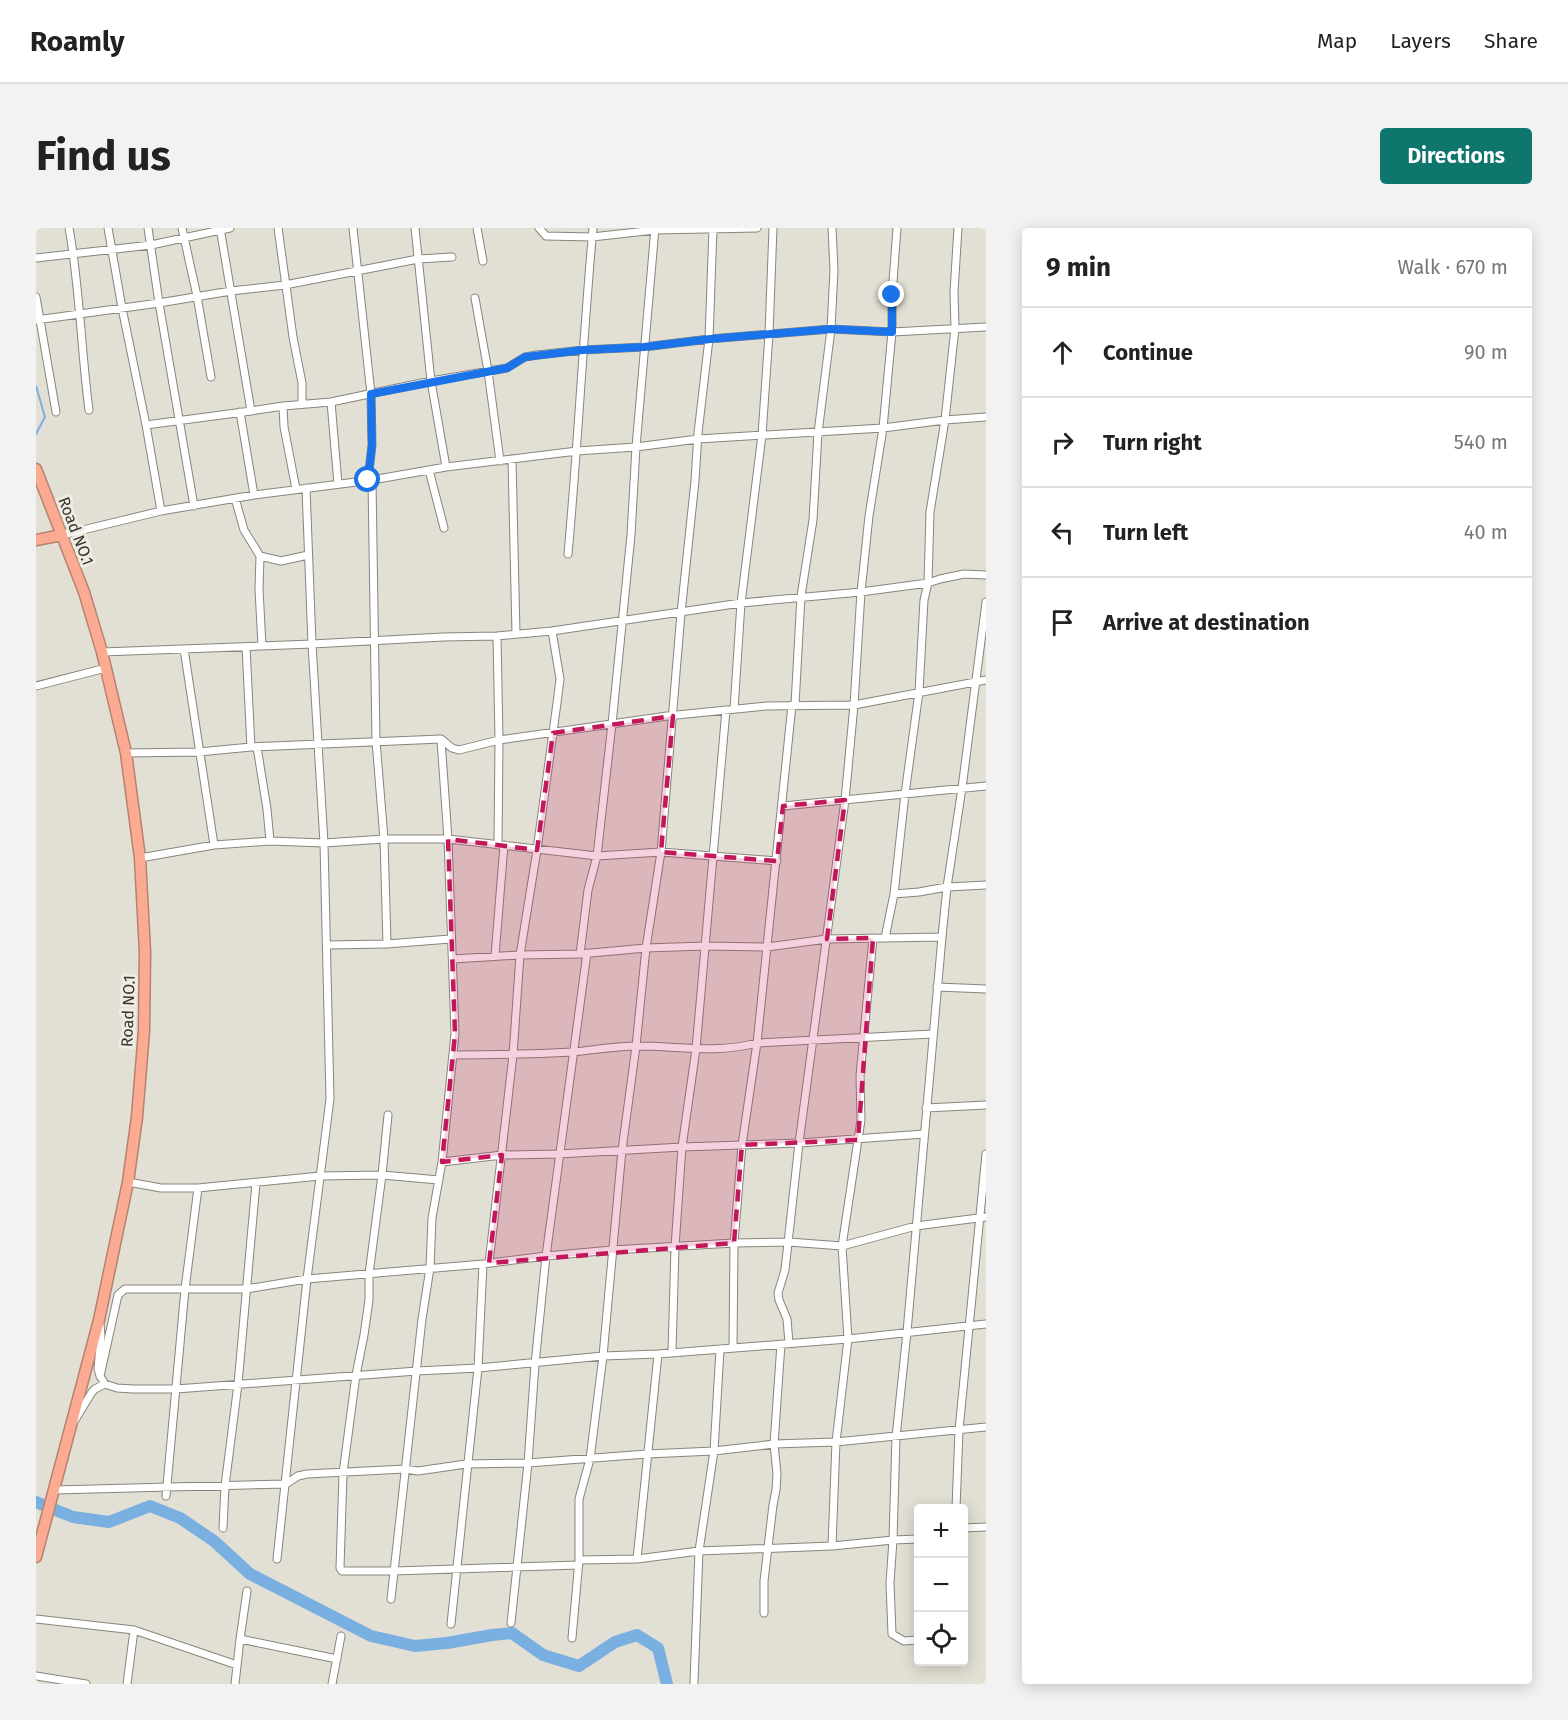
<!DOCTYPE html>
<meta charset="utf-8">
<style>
body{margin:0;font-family:"Fira Sans",sans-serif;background:#f2f2f2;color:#222}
.controls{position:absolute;right:18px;bottom:18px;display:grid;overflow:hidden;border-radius:6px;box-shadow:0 3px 15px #0003}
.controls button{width:54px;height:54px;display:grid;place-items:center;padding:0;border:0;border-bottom:2px solid #e0e0e0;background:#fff;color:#222;font:30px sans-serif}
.stop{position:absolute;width:18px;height:18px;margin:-14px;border:4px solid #1a73e8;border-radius:50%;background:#fff}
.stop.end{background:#1a73e8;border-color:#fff;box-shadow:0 2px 6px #0008}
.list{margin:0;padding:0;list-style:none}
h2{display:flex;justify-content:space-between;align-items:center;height:78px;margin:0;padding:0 24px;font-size:26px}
h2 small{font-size:20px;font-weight:400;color:#767676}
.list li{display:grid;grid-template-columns:39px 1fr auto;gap:18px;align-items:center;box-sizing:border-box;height:90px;padding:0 24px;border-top:2px solid #e0e0e0}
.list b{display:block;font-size:22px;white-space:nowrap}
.list em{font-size:20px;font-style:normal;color:#767676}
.icon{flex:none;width:33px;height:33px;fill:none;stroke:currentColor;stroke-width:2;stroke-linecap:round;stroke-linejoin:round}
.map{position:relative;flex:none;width:950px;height:1456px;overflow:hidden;border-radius:6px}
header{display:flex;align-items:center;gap:36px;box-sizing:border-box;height:84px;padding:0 30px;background:#fff;border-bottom:2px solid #e0e0e0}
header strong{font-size:28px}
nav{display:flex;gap:33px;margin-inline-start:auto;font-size:21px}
.intro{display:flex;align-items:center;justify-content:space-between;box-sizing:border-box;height:144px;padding:0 36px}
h1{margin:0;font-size:42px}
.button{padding:15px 27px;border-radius:6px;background:#0f766e;color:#fff;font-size:21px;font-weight:700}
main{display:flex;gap:36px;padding:0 36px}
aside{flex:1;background:#fff;border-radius:6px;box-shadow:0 3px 15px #0003}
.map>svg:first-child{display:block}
</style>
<header>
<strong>Roamly</strong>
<nav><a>Map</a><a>Layers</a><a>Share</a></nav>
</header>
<div class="intro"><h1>Find us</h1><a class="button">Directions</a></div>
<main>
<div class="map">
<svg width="950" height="1456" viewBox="0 0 950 1456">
<rect width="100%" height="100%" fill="#e2dfd4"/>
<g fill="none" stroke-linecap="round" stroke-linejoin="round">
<path stroke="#79b0e1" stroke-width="2" d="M0,158L9,189L0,206"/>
<path stroke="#79b0e1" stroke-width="12" d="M0,1274L37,1289L73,1294L114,1278L144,1290L178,1313L214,1346L335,1408L379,1418L411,1415L456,1407L476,1405L507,1427L543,1438L579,1414L601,1407L622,1420L631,1456"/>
<g stroke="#88857b" stroke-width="9">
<path id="minor" d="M33,0C44,60 45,122 53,182
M72,0L86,80L110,197L125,283
M112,0L123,75L158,278
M146,0L161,68L175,149
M242,0L257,109L266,155V176
M317,0L335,166L336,217L332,252
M379,0L395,153L410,239
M441,0L447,33
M503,0L510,8L556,9L619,2L721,0
M796,0L798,42L795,101L856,104L950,99
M0,30L115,17L194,0
M0,69L20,184
M439,70L452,143L464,233
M0,92L123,75L195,63L249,57L382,31L416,29
M295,174L302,256
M215,183L247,178
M204,184L218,267
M110,197L215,183L184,0
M476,231L480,406
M393,242L408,300
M336,252L340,513L348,611L351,716
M260,261L248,199L247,178L295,174L395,153L471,140L489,129L501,127L547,122L608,119L673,111L795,101L782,205L777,292L765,368L759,477
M199,270L208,302L224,328L223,361L226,418
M26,307L125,283L218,267L336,252L410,239L541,223L600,219L662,211L847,200L909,192L950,189
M532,326C542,217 547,109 557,0
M224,328L245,333L272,327
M461,408L463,512L462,617
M210,419L215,519
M148,421L178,617
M66,424L276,416L407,409L461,408L516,403L705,375L825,364L892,355L904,351L928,346L950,347
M0,458L70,440
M698,481L705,375L726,207L733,106L737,0
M221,519L231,581L234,613
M90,525L163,524L215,519L405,511L416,520L423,522L463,512L631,488L730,478L818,477L950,452
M747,578L950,558
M104,630L178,617L234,613L288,615L348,611H412L561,628L625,624L741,633
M858,666L883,664L911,659L950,657
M849,710L858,666L869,566L883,464L888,372L892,355L894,284L909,192L919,100L918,64L922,0
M291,717L351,716L414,711
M544,726L552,662L561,628L576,496L595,307L600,219L619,0
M459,728L468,617
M417,731L484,727L544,726L610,720L669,718L731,719L791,711L906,709
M901,759L950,761
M417,827C457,827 497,826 537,824C558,822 580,818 601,818C644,818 678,826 721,815L896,806
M890,880L950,877
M352,887L346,947L333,1046V1072L328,1107L320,1147L307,1245L304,1340L306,1343H358L542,1337
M406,934L466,927L523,926L646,919L763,915L888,906
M92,954L125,960H162L284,948L346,947L403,952
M453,1035L477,827L484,727L501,622L521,475L524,451L516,403
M64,1097L65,1108L62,1141L64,1148L69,1156L81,1160L97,1161H140L381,1143L442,1140L567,1128L622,1126L812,1111L950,1096
M753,1115L751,1091L743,1072L742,1065L749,1042L763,915L809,572L818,477L825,364L833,288L847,200L856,104V67L861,0
M697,1120L698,1015L706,917L721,815L756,477
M636,1124L639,1019L646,919L660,821L690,482
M64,1148L82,1067L89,1061H210L271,1051L447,1036L510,1028L576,1022L698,1015L753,1014L806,1018L880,998L950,989
M39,1192L56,1164L59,1161L69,1156
M19,1262L250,1256L262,1248L271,1246L369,1241L382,1243L430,1236L492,1235L611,1226L678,1223L738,1216L800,1214L950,1199
M130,1268L149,1061L162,960
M920,1280L923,1202L950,926
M187,1300L189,1258L202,1156L220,955
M927,1300L950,1299
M882,1311L857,1312L854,1355L856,1406L868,1413L882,1412
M796,1318L800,1214L812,1111L806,1018L825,892L824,848L837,710
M241,1331L271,1051L294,871L288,615L276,416L270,260
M601,1331L622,1126
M543,1332L601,1331L663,1323L796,1318L857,1312L860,1209L871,1104L906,709L911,659L926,560L950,374
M355,1371L386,1091L394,1040L396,990L406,934L419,806L412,611L405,512
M728,1385V1353L737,1277L740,1262L741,1246L738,1216L745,1116
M0,1391L98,1402L201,1437
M475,1395L492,1235L499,1136L510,1028L551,725
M415,1396L442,1140L447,1036
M536,1410L543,1332V1271L554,1231L567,1128L586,922L600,818L610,720L625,624L645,385L659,253L662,205L673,111L677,0
M204,1411L301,1431
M0,1448L50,1456
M658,1454L663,1323L678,1223L684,1121
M91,1456L98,1402
M199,1456L204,1411L211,1363
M296,1456L305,1408"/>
</g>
<g stroke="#b6826f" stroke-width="13">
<path id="highway" d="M0,241L48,364L66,424L90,525L104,630L109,724L108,803L101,889L92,954L63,1092L0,1329
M0,312L26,307"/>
</g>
<use href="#minor" stroke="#fff" stroke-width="7"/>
<use href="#highway" stroke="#fbab91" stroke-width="10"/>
</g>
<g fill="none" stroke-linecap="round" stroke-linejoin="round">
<path stroke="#1a73e8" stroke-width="8" d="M332,252L336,217L335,166L471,140L489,129L547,122L608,119L674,111L795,101L856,104V67"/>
</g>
<path fill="#c2185b" fill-opacity="0.2" stroke="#c2185b" stroke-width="4.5" stroke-dasharray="12 8" stroke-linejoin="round" d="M637,488L625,624L741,633L747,578L809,572L791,711L837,710L822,912L706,917L698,1015L453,1035L466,927L406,934L419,806L412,611L501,622L517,505Z"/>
<g text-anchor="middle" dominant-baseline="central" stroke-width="6" stroke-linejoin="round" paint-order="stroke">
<g font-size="16" fill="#373531" stroke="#efece1">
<text transform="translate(40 303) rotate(69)">Road NO.1</text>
<text transform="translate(92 783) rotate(-88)">Road NO.1</text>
</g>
</g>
</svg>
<div class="controls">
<button>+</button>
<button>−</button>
<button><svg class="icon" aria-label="locate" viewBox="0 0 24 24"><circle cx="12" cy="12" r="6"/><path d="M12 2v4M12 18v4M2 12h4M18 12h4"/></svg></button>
</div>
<div class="stop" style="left:332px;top:252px"></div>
<div class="stop end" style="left:856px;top:67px"></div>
</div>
<aside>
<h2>9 min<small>Walk · 670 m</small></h2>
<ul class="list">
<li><svg class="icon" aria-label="ahead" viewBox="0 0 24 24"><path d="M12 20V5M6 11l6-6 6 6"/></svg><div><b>Continue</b></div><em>90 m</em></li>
<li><svg class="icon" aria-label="right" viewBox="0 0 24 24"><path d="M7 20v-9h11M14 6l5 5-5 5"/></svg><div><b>Turn right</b></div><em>540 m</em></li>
<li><svg class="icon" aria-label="left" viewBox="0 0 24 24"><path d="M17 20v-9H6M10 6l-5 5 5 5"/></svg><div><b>Turn left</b></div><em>40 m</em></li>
<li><svg class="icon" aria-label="arrive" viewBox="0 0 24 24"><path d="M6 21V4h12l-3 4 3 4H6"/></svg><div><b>Arrive at destination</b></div></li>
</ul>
</aside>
</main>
